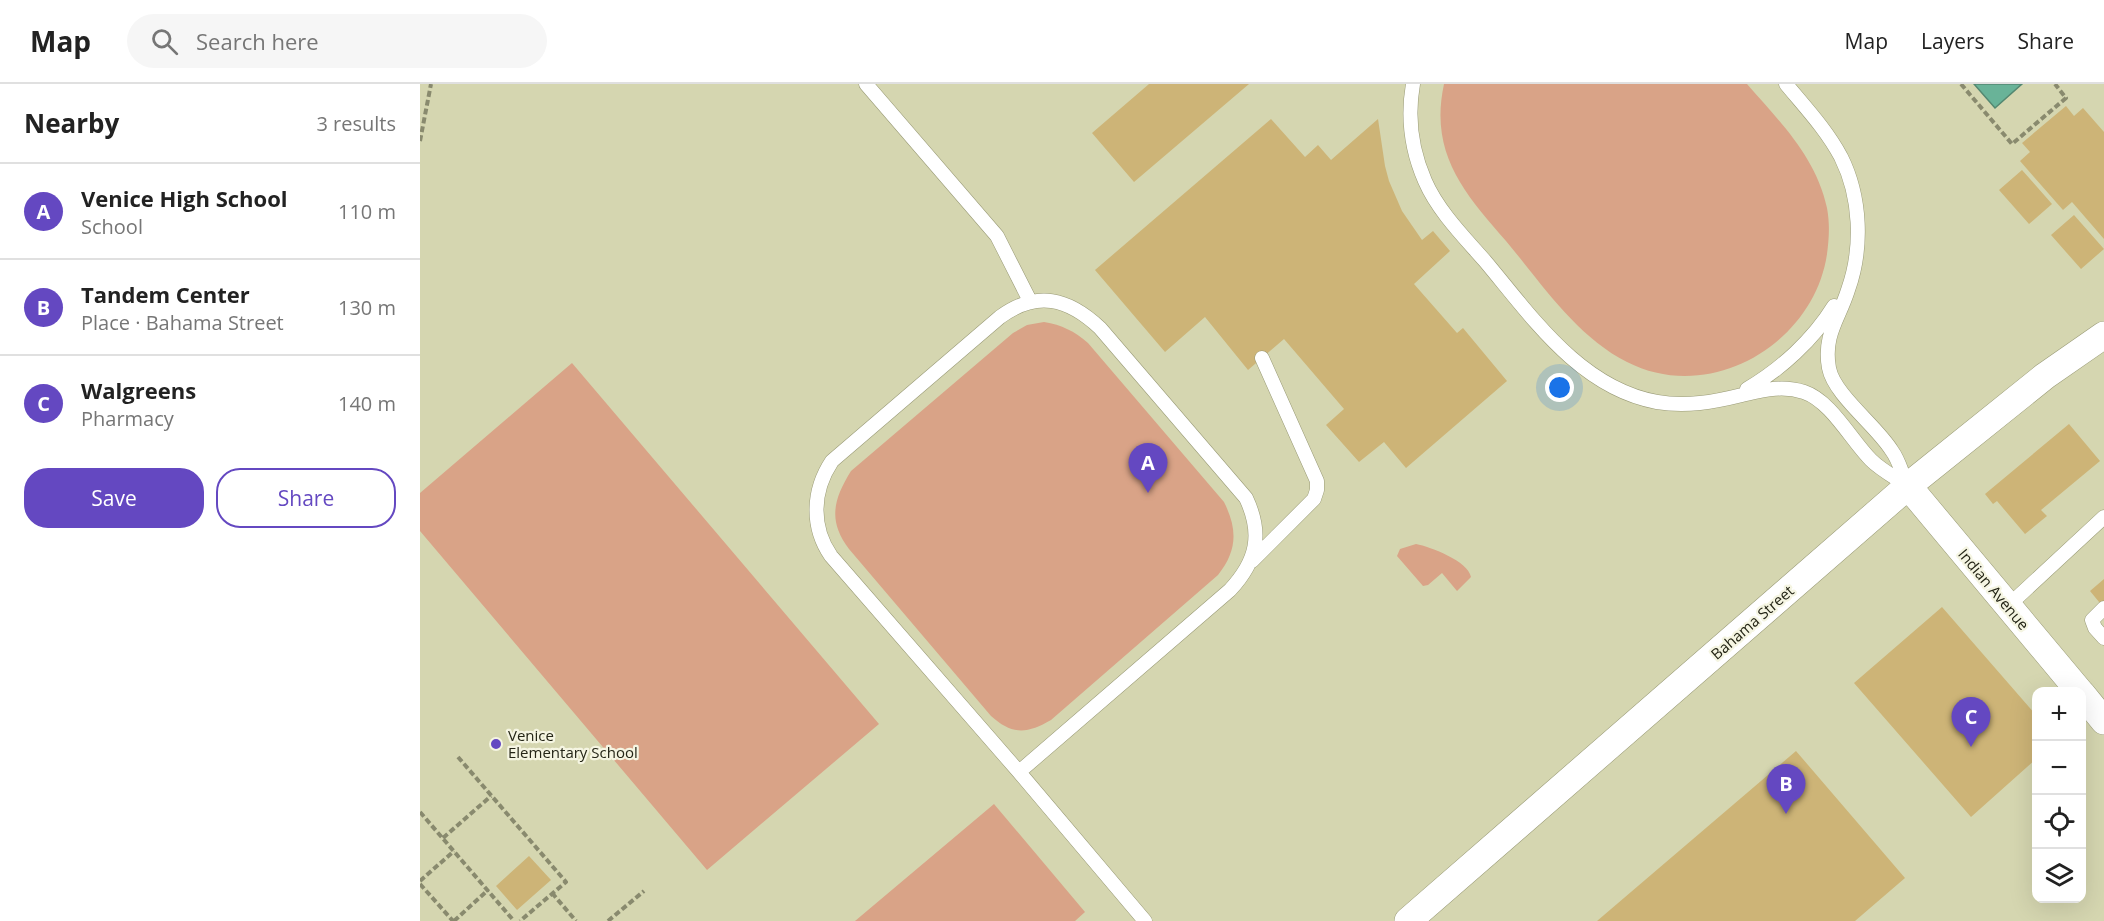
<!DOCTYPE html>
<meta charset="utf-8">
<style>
body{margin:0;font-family:"Open Sans",sans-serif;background:#f6f6f6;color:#222}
.controls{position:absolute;right:18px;bottom:18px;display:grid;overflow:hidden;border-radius:12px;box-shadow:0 6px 24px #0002}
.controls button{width:54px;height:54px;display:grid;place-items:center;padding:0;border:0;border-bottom:2px solid #e0e0e0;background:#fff;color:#222;font:30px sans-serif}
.you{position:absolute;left:1140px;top:304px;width:21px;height:21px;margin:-15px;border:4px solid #fff;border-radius:50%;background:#1a73e8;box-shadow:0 0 0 9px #1a73e833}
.badge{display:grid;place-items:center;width:39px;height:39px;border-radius:50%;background:#6448c1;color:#fff;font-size:20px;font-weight:700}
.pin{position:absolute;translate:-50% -50px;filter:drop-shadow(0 2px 3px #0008)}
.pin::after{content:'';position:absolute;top:32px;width:21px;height:18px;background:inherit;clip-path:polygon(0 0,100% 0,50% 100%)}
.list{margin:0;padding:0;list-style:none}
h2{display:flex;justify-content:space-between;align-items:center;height:78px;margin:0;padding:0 24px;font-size:26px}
h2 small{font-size:20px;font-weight:400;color:#767676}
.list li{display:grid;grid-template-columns:39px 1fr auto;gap:18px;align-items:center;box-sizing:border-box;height:96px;padding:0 24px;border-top:2px solid #e0e0e0}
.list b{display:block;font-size:22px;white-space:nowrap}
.list p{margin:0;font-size:20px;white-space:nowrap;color:#767676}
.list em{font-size:20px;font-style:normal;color:#767676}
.actions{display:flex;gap:12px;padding:18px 24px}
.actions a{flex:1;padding:14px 0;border:2px solid #6448c1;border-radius:24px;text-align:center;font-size:21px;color:#6448c1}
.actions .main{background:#6448c1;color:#fff}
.icon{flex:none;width:33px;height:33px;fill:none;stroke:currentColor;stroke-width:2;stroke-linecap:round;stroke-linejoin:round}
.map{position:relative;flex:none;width:1684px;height:837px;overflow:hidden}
header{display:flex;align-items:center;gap:36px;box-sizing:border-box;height:84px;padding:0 30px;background:#fff;border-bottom:2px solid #e0e0e0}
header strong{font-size:28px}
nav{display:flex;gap:33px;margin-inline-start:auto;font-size:21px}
.search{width:420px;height:54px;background:#f6f6f6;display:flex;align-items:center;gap:15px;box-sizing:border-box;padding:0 21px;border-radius:33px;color:#767676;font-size:22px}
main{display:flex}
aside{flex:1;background:#fff}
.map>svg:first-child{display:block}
</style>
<header>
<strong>Map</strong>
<div class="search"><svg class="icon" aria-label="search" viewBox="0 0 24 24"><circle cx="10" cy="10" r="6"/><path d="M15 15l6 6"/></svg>Search here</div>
<nav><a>Map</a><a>Layers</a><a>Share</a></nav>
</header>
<main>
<aside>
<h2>Nearby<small>3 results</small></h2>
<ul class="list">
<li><span class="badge">A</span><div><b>Venice High School</b><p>School</p></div><em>110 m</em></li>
<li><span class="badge">B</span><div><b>Tandem Center</b><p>Place · Bahama Street</p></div><em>130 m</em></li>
<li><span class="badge">C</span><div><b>Walgreens</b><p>Pharmacy</p></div><em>140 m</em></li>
</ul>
<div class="actions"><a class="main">Save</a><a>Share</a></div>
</aside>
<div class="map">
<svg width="1684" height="837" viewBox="0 0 1684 837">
<rect width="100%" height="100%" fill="#d5d6b0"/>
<path fill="#d9a387" d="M1024,0H1327C1360,38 1396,73 1407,124C1410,140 1409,155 1407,170C1394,259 1291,321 1207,278C1156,252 1122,200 1086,157C1044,109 1009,69 1024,0Z
M624,238C642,241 654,247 668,259L804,418C818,446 817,467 798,491L631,636C607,650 592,651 571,632L429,465C408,437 413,416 431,387L593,249L607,241Z
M152,279L459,640L287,786L0,447V409Z
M996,460C1011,463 1048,477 1051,493L1037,507L1022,489L1008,501L1003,502L977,472L980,465Z
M574,720L665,828L655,837H435Z"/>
<path fill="#69b398" stroke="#548871" stroke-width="1.5" d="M1554,0H1602L1575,24Z"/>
<path fill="#cdb477" d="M729,0H829L714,98L672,49Z
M1646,22L1654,32L1663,24L1684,48V155L1652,118L1643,126L1600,77L1610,68L1602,59Z
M851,35L885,73L898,61L911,76L958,35L965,82L969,97L982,127L1002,156L1013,147L1030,167L994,200L1037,249L1043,244L1087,297L986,384L964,358L939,378L906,341L924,325L864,255L828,286L785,233L745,268L675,186Z
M1602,86L1632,120L1609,140L1579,106Z
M1654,131L1684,165L1661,185L1631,151Z
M1649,340L1680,377L1621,426L1627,432L1605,450L1577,417L1573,420L1565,410Z
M1684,495V524L1670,507Z
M1522,523L1616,631V675L1551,733L1434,599Z
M1376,667L1485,794L1435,837H1177Z
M109,772L131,796L97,826L76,802Z"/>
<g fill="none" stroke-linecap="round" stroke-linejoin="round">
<g stroke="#999a76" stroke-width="15">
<path id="service" d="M446,0L577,152L610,217
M993,0C987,34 991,65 1005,97C1018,127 1044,153 1065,177C1112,233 1160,304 1237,318C1266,323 1294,318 1322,311C1344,306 1362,301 1384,308C1411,317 1431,356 1451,376C1461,386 1476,394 1488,402
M1366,0C1385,23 1406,45 1421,73C1441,113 1443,164 1428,206C1419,235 1403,251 1409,284C1414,311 1457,342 1472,367C1479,376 1482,390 1487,400
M1327,305C1361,285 1393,256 1414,222
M832,477L894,415L897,406V397L842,274
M1588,522L1684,433
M1684,524L1672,536L1675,544L1684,554
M599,688L810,506C837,477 843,450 826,414L680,244C648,214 617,206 580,233L412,377C392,407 391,443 411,472L599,688L725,837"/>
</g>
<g stroke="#999a76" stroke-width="28">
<path id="minor" d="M1488,402L1660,608
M1662,610L1684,637
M988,837L1488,402L1625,292L1684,251"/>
</g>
<path stroke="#898a6e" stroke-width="4" stroke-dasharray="6 3" stroke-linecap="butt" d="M1541,0L1592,60L1646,14L1635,0
M0,57L11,0
M38,673L146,798L100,837
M0,728L94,837
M23,754L71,712
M0,797L34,767
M0,800L33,837
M132,809L156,837
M34,837L68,806
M188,837L224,807"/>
<use href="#service" stroke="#fff" stroke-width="14"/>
<use href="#minor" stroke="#fff" stroke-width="27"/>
</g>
<circle fill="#6448c1" stroke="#f5f5e2" stroke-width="2" cx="76" cy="660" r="6"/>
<g text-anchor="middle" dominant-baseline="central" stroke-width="4.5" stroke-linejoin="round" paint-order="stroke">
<g font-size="15" fill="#242516" stroke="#f5f5e2">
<text transform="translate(1574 505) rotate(50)">Indian Avenue</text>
<text transform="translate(1332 538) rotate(-41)">Bahama Street</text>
</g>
<g font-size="15" fill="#242516" stroke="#f5f5e2" text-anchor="start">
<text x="88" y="651">Venice<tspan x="88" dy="17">Elementary School</tspan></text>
</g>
</g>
</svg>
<div class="controls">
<button>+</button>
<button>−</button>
<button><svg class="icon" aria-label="locate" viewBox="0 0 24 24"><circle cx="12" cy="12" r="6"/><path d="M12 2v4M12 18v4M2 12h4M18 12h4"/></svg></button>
<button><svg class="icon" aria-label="layers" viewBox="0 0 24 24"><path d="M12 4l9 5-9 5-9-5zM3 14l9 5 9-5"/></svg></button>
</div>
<div class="you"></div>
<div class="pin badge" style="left:728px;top:409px">A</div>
<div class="pin badge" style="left:1366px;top:730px">B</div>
<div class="pin badge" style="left:1551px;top:663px">C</div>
</div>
</main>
